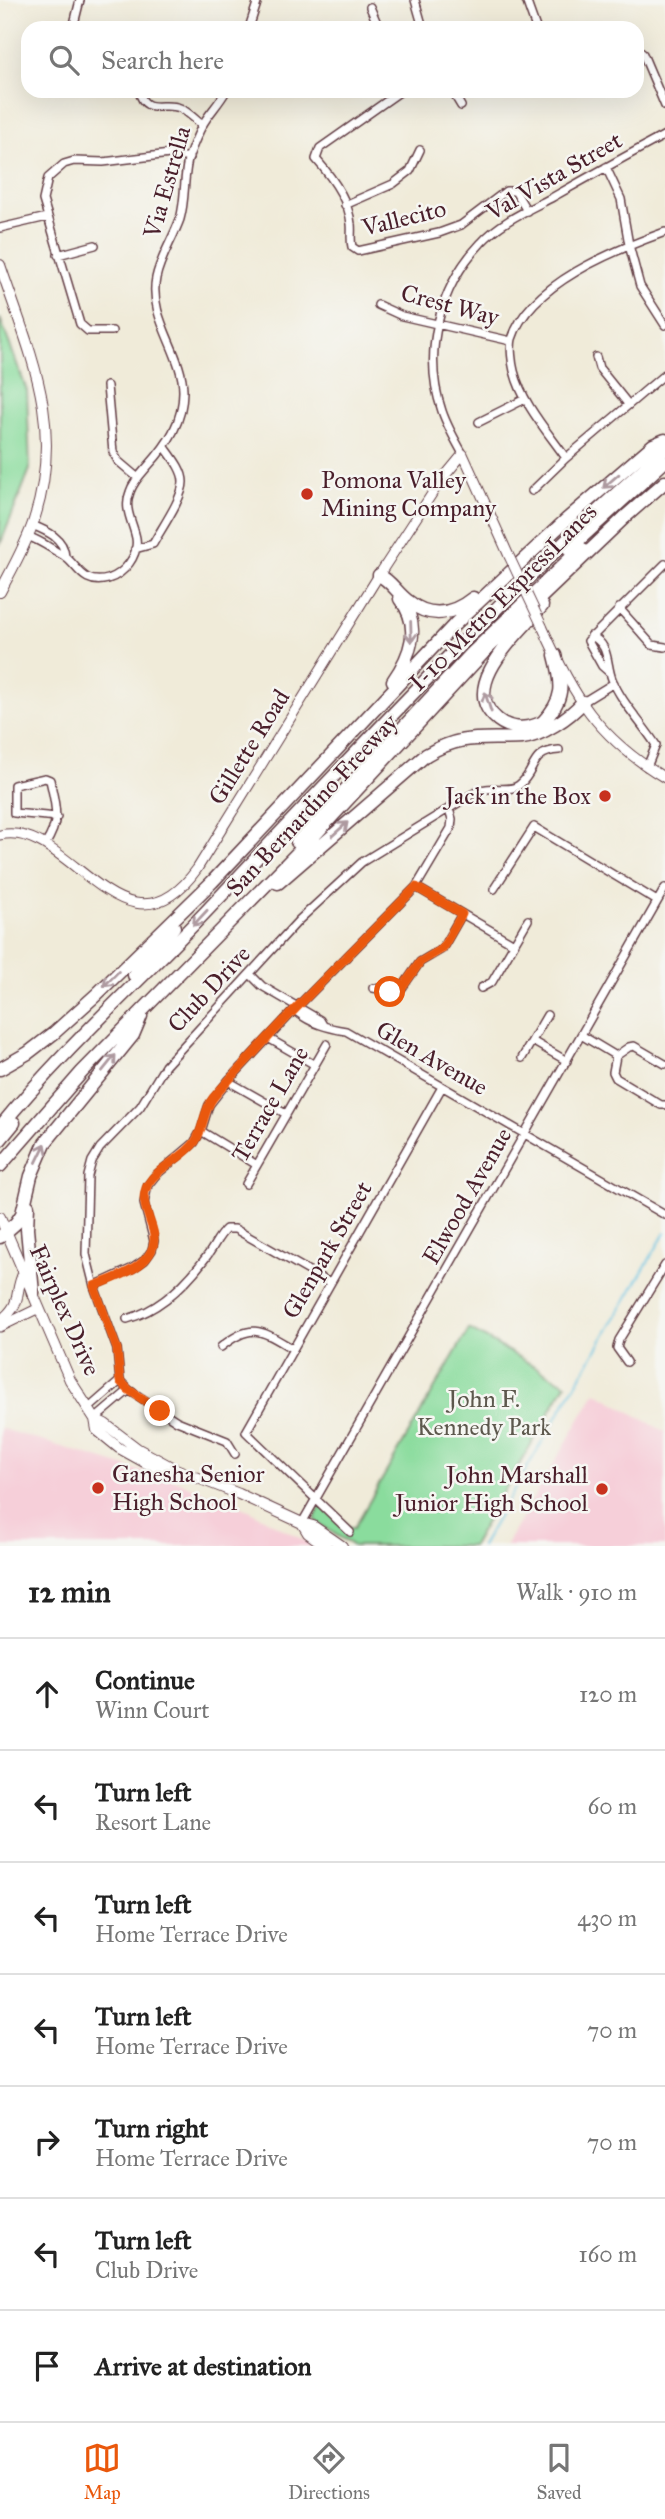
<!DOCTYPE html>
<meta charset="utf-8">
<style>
body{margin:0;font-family:"IM FELL Great Primer",serif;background:#f2f2f2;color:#222}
.stop{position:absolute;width:21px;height:21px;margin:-16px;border:5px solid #ea580c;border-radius:50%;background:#fff}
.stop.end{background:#ea580c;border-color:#fff;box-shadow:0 2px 7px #0008}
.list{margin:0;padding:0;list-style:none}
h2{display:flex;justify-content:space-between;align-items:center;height:91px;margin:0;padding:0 28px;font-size:30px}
h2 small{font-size:23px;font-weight:400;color:#767676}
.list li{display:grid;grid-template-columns:46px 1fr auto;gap:21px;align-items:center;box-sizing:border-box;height:112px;padding:0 28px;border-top:2px solid #e0e0e0}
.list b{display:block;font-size:26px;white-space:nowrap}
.list p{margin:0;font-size:23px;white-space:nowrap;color:#767676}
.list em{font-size:23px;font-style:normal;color:#767676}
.icon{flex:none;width:38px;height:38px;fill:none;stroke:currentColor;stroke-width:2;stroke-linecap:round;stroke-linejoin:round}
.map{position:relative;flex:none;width:665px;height:1546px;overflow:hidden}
.search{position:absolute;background:#fff;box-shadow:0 7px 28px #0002;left:21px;right:21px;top:21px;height:77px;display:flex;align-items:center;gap:18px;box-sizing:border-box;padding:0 24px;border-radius:21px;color:#767676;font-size:26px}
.sheet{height:875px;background:#fff}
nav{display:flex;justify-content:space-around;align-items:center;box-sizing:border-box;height:98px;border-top:2px solid #e0e0e0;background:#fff;font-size:19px;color:#767676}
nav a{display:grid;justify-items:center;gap:4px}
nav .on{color:#ea580c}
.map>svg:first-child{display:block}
</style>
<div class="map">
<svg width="665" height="1546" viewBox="0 0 665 1546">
<rect width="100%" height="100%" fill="#f6f6f2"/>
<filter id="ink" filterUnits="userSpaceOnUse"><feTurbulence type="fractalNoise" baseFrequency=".0143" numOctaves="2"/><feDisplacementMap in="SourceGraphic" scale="14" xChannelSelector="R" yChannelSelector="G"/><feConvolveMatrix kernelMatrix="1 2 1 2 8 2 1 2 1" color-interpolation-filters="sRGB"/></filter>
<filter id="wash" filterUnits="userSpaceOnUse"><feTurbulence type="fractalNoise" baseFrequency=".00686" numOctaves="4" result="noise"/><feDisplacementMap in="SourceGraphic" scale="28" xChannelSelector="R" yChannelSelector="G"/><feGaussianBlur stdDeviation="1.57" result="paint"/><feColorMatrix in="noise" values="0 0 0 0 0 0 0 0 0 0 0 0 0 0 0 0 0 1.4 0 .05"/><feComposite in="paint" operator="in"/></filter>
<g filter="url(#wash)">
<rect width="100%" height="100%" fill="#f0ebd9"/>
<path fill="#f6cfd9" d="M596,1392L665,1432V1546H505Z
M0,1428L153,1475L172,1479L249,1510L314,1546H0Z"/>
<path fill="#8adc9d" stroke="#6a7e64" stroke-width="2" d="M0,318L27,391L30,469L0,545Z
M469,1329L566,1384L472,1546H353L318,1523L315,1518L323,1500L350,1528H354Z"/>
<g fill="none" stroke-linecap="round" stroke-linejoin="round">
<path stroke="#64c2e2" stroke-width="2" d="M481,1546L665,1233"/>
</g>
</g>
<g filter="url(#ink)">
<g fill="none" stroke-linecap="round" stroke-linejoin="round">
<g stroke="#633e45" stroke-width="10">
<path id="minor" d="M415,0L423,28
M526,0L536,28
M370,7L379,28
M73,28L80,0
M249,28L258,0
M637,49L643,54L665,106
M139,91C145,116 163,101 180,108C188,112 195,119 202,125
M401,91L320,148L316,159C331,176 349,200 351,224C352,232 350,239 352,247L358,251L439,233L461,225L506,191H515L527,211
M452,91L461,106
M606,167L621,199L629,245L640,286L665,325
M345,205L393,184L410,171L420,150
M0,228L47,217
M58,255L95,245
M378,305L402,316L511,341
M112,331H88L80,324L43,200L48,178L64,164L74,161L103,162L170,154L189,158
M596,357L599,368L628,404
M107,386L113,452L118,461L138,478
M479,422L525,399
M463,454C455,440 447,426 442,411C422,353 439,287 481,243C500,222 528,210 553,197C590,176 628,155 665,135
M566,458C547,431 522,403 514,371C512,363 510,347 512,339C529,284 615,250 665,232
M532,491L566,458L665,374
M32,525C47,531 64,538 65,556
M27,536C42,541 51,549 64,556C78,565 82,586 108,579C124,574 139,556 136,538C133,522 123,509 130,492C133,482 141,474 148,466C168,444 183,422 183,391C183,353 148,318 156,278C160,258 173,239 180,219C186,199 183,176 189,156C193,146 197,135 202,126C208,114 219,104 226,91
M135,549L153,544C161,529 183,498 183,482C183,470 172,457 165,447
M619,608L652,645L665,647
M591,636C610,644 606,664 612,679C621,702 642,723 656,745L647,767
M610,673L602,666L588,641L665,564
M583,702L614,683
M45,845C61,820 56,808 50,780L45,778L14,785V813L57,817
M416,887L514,944
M494,889L534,827L657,901
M250,974L262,986L320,1020L323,1025
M373,988L397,992L402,988L420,962L442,949L462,914
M481,988L492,982L528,920
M297,1007V1012C312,1024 328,1028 346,1031L665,1215
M581,1035L616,1056
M268,1038L315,1065
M532,1041L567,1061
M616,1056L613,1072L616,1078L661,1105H665
M616,1056L629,1047L634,1046L665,1064
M522,1058L547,1015
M228,1081L286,1114
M201,1131L257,1165
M246,1184L327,1044
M94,1286L133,1268L145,1260L152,1250L154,1241L144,1203L148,1185L156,1175L194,1143L201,1131L209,1105L228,1081L297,1007L416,887L451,828L452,819L449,809
M127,1319C160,1310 187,1283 207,1256C214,1247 218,1236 226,1229H235L330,1283
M221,1347C252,1322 261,1330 293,1349
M627,1362L617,1348L619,1340L665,1265
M88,1409L120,1381
M95,1419L129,1390
M235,1454L227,1441L177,1421L129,1390L120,1381L117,1349L94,1286L86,1254L88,1176L92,1161L100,1148L140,1107L165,1066L299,920L362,862L471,795C476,792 481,789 486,789C497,787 510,792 519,785C537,771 529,752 559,750
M302,1523L665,888
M350,1532L246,1432L442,1087"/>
</g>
<g stroke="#633e45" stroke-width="11">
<path id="tertiary" d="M542,626C573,696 598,738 665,778
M0,835C68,818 124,970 197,869L379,575L439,483L463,454L509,556
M0,1327L39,1308"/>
</g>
<g stroke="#633e45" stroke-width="12">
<path id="secondary" d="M0,265C30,354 65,424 34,520C26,545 12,569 0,592
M0,1217L70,1380L95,1419L97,1430L119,1448L146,1463L156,1468H173
M0,1321C24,1303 13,1294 24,1272
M95,1419L105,1424L138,1449L173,1468L239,1494L302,1523L313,1526L342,1546
M302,1523L308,1533L326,1546"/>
</g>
<g stroke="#633e45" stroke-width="15">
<path id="motorway" d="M569,549L664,462
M379,575C391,581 397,593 408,601C430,619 452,615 473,598
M542,606C520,632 456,687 498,720C512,731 530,729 545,721
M393,681C411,655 422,626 400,599
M542,723C565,699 563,685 555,655
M297,842L471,654L581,548
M278,883L426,755C463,733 482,740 522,738C542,736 570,717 583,702
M134,975L174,927
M0,1069L28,1053L54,1033L96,995L212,882L455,624L566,520L653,445L665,440
M0,1127C66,1046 145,977 216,901C362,746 506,590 665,450
M0,1140L14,1123
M0,1166L82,1072L315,835L487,649L625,517L665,482
M28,1206L27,1229L33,1293
M0,1237L16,1223L22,1214L31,1176L45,1143L133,1035L141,1016"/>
</g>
<use href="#minor" stroke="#fff" stroke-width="7"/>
<use href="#tertiary" stroke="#fff" stroke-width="9"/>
<use href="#secondary" stroke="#fff" stroke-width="10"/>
<use href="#motorway" stroke="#fff" stroke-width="12"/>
<g stroke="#633e45" stroke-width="11" stroke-linecap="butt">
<path id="tertiary-bridge" d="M509,556L542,626"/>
</g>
<use href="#tertiary-bridge" stroke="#fff" stroke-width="9"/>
</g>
<defs><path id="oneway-shaft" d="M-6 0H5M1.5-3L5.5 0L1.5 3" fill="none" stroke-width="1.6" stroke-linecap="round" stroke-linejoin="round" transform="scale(1.75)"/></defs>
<g stroke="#ae9aa0">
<use href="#oneway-shaft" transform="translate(611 481) rotate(139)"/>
<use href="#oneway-shaft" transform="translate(411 632) rotate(88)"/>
<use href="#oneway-shaft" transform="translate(488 702) rotate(-108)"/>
<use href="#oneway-shaft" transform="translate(340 829) rotate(-42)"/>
<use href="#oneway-shaft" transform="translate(200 918) rotate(133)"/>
<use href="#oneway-shaft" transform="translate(111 979) rotate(135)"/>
<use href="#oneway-shaft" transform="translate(109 1063) rotate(-51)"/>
<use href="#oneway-shaft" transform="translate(41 1153) rotate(-64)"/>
</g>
</g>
<g fill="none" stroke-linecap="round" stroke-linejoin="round" filter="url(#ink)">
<path stroke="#ea580c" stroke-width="9" d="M160,1411L129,1390L120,1381L117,1349L94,1286C114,1278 153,1267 154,1240C155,1231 150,1223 148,1215C144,1204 142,1195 148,1184C159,1166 183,1159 195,1142C204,1128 203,1111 213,1098C229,1079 247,1061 263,1043C313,989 365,939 416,887L462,914L442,949L420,962L402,988L397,992H390"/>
</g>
<g fill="#c8321e" stroke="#f6f6f2" stroke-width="2.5">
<circle cx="307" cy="494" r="7"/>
<circle cx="605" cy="796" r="7"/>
<circle cx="98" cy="1488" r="7"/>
<circle cx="602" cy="1489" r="7"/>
</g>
<g text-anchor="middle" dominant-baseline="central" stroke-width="5" stroke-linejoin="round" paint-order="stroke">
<g font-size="24" fill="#4a1f2b" stroke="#f6f6f2">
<text transform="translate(554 176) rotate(-30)">Val Vista Street</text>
<text transform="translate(167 182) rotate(-74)">Via Estrella</text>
<text transform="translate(404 218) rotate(-14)">Vallecito</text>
<text transform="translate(450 305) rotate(15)">Crest Way</text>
<text transform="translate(503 597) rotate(-45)">I-10 Metro ExpressLanes</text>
<text transform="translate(249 747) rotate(-58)">Gillette Road</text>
<text transform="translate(312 805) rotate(-47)">San Bernardino Freeway</text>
<text transform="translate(209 989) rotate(-47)">Club Drive</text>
<text transform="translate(432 1058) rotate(30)">Glen Avenue</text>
<text transform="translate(270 1104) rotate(-60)">Terrace Lane</text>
<text transform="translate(467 1196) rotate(-60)">Elwood Avenue</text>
<text transform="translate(327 1250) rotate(-60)">Glenpark Street</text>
<text transform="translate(65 1310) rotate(66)">Fairplex Drive</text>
</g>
<g font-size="24" fill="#4a1f2b" stroke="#f6f6f2" text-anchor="start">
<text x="321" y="480">Pomona Valley<tspan x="321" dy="28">Mining Company</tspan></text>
<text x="591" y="796" text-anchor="end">Jack in the Box</text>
<text x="112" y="1474">Ganesha Senior<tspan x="112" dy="28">High School</tspan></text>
<text x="588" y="1475" text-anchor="end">John Marshall<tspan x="588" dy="28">Junior High School</tspan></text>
</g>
<g font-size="24" fill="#5d584d" stroke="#f6f6f2">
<text x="484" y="1399">John F.<tspan x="484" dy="28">Kennedy Park</tspan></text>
</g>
</g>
</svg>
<div class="stop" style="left:390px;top:992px"></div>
<div class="stop end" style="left:160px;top:1411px"></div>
<div class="search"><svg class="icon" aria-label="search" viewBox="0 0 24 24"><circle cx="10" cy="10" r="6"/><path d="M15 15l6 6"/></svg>Search here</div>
</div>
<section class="sheet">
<h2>12 min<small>Walk · 910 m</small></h2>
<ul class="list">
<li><svg class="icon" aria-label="ahead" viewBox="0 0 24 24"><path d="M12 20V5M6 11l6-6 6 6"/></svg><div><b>Continue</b><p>Winn Court</p></div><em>120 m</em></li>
<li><svg class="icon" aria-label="left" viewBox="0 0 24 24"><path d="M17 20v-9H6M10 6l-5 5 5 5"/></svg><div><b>Turn left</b><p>Resort Lane</p></div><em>60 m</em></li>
<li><svg class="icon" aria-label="left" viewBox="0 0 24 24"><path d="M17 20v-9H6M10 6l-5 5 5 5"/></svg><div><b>Turn left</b><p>Home Terrace Drive</p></div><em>430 m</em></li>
<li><svg class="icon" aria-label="left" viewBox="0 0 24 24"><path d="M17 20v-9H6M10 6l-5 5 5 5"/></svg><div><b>Turn left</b><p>Home Terrace Drive</p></div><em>70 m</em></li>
<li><svg class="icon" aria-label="right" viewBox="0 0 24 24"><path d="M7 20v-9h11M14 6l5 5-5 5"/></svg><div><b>Turn right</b><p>Home Terrace Drive</p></div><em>70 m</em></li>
<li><svg class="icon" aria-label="left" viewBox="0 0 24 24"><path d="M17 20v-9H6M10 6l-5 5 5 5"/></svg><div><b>Turn left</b><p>Club Drive</p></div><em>160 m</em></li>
<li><svg class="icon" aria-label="arrive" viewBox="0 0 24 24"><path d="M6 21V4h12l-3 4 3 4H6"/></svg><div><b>Arrive at destination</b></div></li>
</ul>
</section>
<nav>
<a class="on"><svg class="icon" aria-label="map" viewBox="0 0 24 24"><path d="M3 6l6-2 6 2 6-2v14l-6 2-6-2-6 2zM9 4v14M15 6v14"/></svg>Map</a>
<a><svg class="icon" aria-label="directions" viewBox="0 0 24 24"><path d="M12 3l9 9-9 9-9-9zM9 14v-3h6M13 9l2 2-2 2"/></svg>Directions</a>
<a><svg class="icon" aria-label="saved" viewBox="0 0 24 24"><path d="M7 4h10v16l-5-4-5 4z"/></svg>Saved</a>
</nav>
